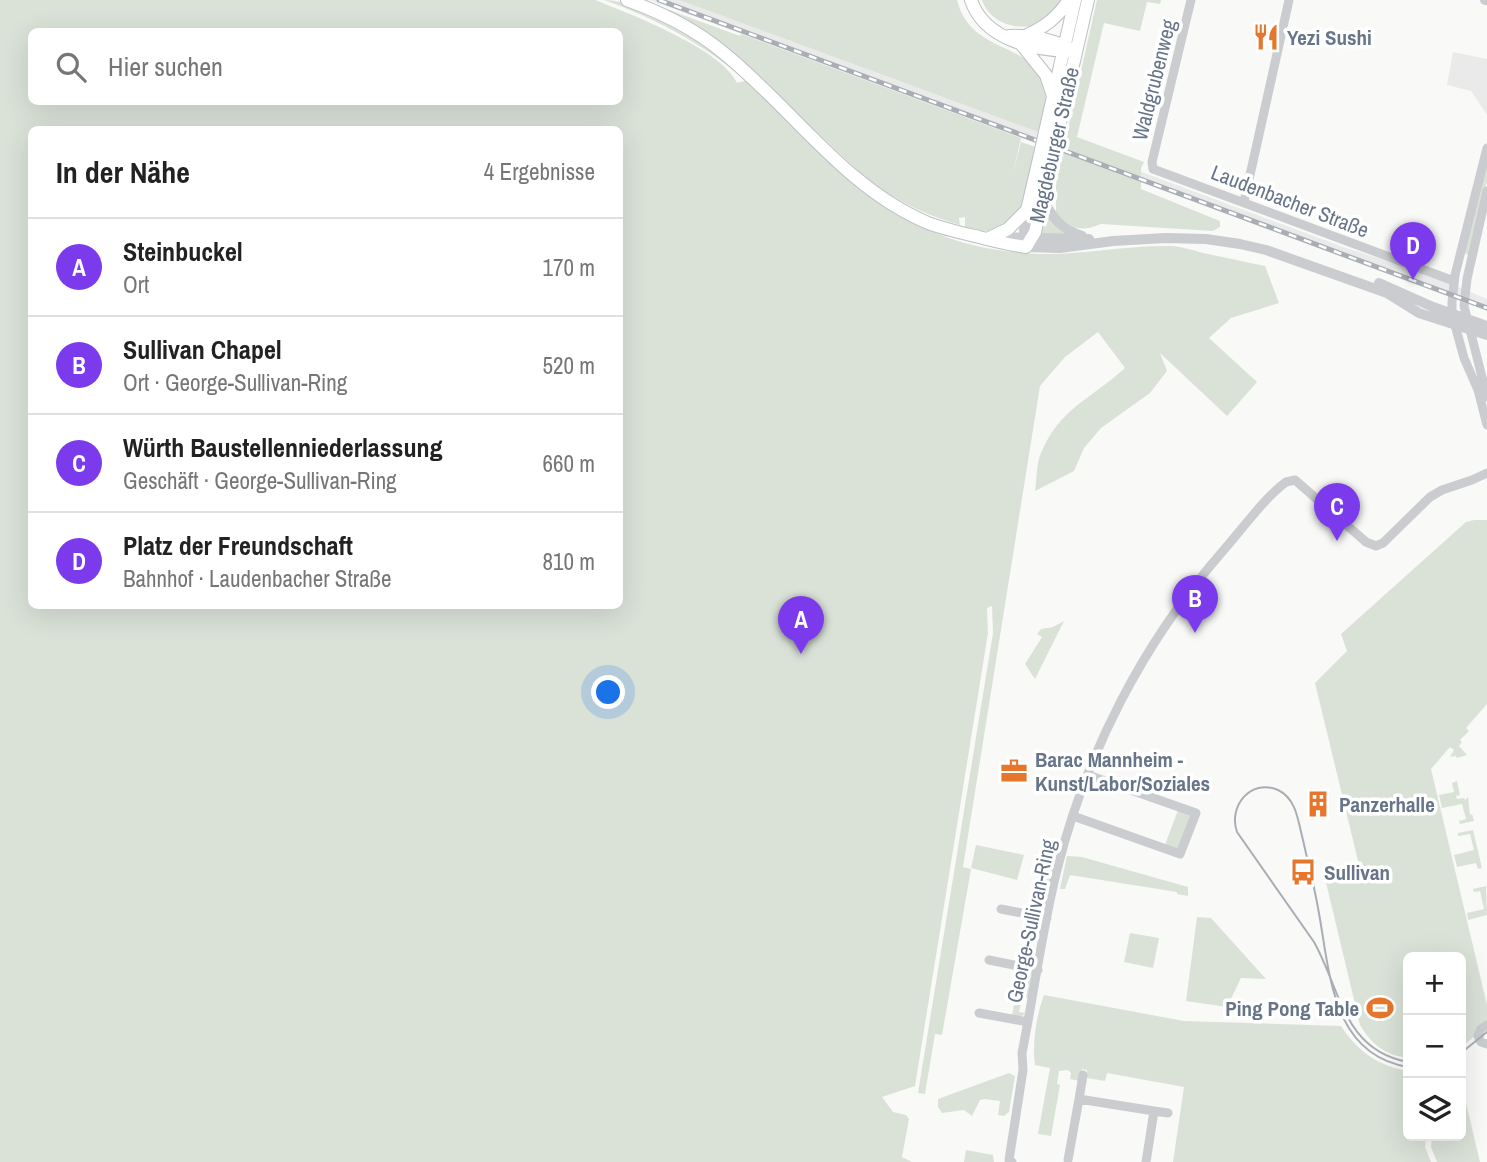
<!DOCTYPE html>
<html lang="de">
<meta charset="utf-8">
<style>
body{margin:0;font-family:"Archivo Narrow",sans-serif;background:#f6f6f6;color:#222}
.controls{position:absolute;right:21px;bottom:21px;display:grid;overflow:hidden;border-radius:10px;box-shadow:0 7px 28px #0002}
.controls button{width:63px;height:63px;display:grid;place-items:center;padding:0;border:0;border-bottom:2px solid #e0e0e0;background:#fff;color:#222;font:35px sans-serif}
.you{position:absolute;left:609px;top:693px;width:24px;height:24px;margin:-18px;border:5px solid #fff;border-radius:50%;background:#1a73e8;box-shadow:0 0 0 10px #1a73e833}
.badge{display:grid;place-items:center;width:46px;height:46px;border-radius:50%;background:#7c3aed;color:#fff;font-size:23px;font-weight:700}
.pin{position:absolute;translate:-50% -58px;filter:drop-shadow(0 2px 4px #0008)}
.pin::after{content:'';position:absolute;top:37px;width:24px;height:21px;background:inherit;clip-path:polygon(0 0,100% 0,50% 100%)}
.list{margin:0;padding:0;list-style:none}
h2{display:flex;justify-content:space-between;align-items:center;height:91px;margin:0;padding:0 28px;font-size:30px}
h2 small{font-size:23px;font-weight:400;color:#767676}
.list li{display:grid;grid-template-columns:46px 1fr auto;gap:21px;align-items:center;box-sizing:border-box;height:98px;padding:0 28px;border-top:2px solid #e0e0e0}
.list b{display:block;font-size:26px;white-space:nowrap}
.list p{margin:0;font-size:23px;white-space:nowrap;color:#767676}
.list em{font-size:23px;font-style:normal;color:#767676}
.icon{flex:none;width:38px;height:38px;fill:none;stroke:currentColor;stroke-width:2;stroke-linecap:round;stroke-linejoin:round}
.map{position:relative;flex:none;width:1487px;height:1162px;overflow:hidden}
.search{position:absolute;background:#fff;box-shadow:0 7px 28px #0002;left:28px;top:28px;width:595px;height:77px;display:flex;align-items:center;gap:18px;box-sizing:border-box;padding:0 24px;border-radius:10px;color:#767676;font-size:26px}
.panel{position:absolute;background:#fff;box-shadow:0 7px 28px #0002;left:28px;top:126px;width:595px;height:483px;border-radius:10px}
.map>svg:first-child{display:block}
</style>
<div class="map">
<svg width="1487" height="1162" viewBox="0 0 1487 1162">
<rect width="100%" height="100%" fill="#f9f9f7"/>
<path fill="#eaeaea" d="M650,0H679L1038,132L1066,140L1067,144L1346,248L1420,271L1487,299V311Z
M1453,52L1487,59V115L1471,91L1447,85Z"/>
<path fill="#dae2d8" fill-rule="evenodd" d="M0,0H595C630,14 722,49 737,83L748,80C839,171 899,249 1039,254C1083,255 1127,245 1172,246C1182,247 1193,250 1203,253C1224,257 1244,262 1265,266L1279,303L1231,318L1209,338L1257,382L1227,416L1160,353L1167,371L1150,393L1101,428L1084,448L1074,471L1035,491C1037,480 1036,464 1041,453C1060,408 1091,399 1125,368L1098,332L1065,357L1040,386L963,867L971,869L942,1035L935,1034L925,1094L918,1093L993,633L992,606L987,608L988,633L915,1086L882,1097L893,1112L906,1115L909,1119L902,1157L912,1162H0ZM32,32H620V102H32ZM32,130H620V606H32Z
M604,0C644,0 702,43 733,67L732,69C692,38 651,17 604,0Z
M642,0L740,36L741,34L1021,138L1013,173L1021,142L1036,147C1030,174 1025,232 987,231C980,231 972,228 965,227V217L959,218L960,225C925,215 897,201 868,180L735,56Z
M679,0H957C970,54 1031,41 1044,84C1049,99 1042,118 1038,132Z
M982,0H1062C1058,6 1053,13 1048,18C1027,35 990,26 982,0Z
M1097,0H1161L1160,4L1147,2L1140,31L1104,23L1077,137L1144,162L1141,168V189L1220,221V227L1213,231L1101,224C1079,233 1074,228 1056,215V181Z
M1487,158V181L1470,253L1467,255L1465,252Z
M1043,209L1068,234L1039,236Z
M1474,520H1487V704L1466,728L1469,731L1460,740L1462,742L1459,746L1467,755L1457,758L1456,756L1450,757L1454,750L1450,747L1431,769L1487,1005V1025L1461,1048V957H1408V1058C1385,1055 1372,1045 1360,1025L1324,874L1359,865L1315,683L1347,651L1341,634L1466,522Z
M1064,621L1035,679L1025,664L1042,637L1037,634L1041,629L1053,627Z
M1457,781L1460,795L1456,796L1457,799L1464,798L1465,800L1468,797L1470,815L1472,814L1474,821L1460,824L1459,821L1466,819L1462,804L1442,808L1439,795L1454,792L1452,783Z
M1178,810L1189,814L1190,817L1179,848L1176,849L1165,845Z
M1473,830L1482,868L1478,869L1476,863L1457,867L1454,855L1474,850L1470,834L1458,836V833Z
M976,845L1024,855L1017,880L971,868Z
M1047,853L1056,855L1047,894L1035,891L1040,858Z
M1067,856L1082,857L1188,887V896L1177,894V892L1070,875L1065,889H1060Z
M1486,886L1487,915L1468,920L1467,913L1484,909L1480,891L1474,892L1473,889Z
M1034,895L1047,897L1042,914L1031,912Z
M1197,917L1211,918L1266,979L1241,978L1227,1007L1186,1001Z
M1130,933L1159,938L1153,968L1124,962Z
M1026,934L1033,935L1030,951L1036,952L1034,966L1021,963Z
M1020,969L1032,973L1028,998L1022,997L1019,1012L1026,1013L1021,1017L1012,1016Z
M1044,995L1184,1021L1341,1026C1358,1052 1379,1066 1408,1071V1136H1426L1425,1147L1431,1162H1173L1184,1087L1107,1073L1105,1081L1087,1078L1086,1086L1087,1070L1082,1069L1080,1081L1070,1079L1071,1073L1068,1070L1059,1071L1057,1084L1060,1085L1051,1136L1038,1134L1050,1068L1035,1065C1032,1044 1036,1017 1044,995Z
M1009,1073L1015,1076L1009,1112L1004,1116L998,1115L1000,1101L985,1099L980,1100L972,1116L964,1110L942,1113L938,1107V1099Z
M1461,1082L1480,1162H1437L1431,1147L1432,1136H1461Z
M966,1150L993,1155L994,1162H964Z"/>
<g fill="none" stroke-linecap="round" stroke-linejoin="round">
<g stroke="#bcbfc5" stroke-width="14">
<path id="secondary" d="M627,0C660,12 693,28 720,50C790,105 844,188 928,223C944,229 962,233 979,237C995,241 1010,245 1026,247L1035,232L1052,155
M971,0C984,39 1032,50 1069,51
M1009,36C1030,35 1050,39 1069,48
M1025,36C1045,27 1057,18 1069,0
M1021,44L1046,75L1053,96
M1045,132L1075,0
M1057,135L1088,0
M987,239L1008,229L1027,210L1041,150"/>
</g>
<path stroke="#caccd0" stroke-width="9" d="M1191,0L1152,162L1153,169L1454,281
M1487,148L1455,275L1452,302V314L1464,358L1478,390L1487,425
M1487,191L1467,279L1464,306L1487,397
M1244,202L1289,0
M1073,816L1180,854L1196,813L1088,775
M1001,909L1047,918
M989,960L1038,970
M979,1013L1028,1022
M1487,1025L1481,1029L1478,1036L1481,1042L1487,1044
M1079,1099L1083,1075
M1154,1111L1168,1113
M1068,1160L1079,1099L1154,1111L1146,1162
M1012,1162L1009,1160L1023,1070L1022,1053C1034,993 1042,930 1057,870C1086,753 1143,643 1222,552C1240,532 1265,497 1286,482L1295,480L1366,542L1376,546L1383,543L1430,497L1442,490L1472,480L1487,473"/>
<path stroke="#caccd0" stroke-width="10" d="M1485,0H1487
M1042,197C1052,218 1060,228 1082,236
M1027,210L1024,230L1026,247L1060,248L1113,241L1166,238L1206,239L1240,244L1266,250L1387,293L1419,313L1487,335
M994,237L1089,239
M1379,283L1433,307L1487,326"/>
<use href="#secondary" stroke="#fff" stroke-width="12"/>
<path stroke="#a9aeb5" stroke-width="2" d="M1461,1053L1487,1032
M1408,1062C1343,1050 1341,990 1314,942L1237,832C1228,807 1250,778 1278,790C1297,799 1298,822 1303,840C1308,863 1314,885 1318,908C1330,970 1330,1054 1408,1067"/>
<g stroke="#a9aeb5" stroke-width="5">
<path id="rail" d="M659,0L1487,308"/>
</g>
<use href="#rail" stroke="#fff" stroke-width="2.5" stroke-dasharray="8" stroke-linecap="butt"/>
<g stroke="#bcbfc5" stroke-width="14" stroke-linecap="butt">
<path id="secondary-bridge" d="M1041,150L1045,132
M1052,155L1057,135"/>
</g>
<use href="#secondary-bridge" stroke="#fff" stroke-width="12"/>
</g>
<defs>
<g id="restaurant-bare" transform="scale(2.1)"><path d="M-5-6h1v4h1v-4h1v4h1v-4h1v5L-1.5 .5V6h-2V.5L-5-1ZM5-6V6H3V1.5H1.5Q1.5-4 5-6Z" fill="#e6762b" stroke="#fff" stroke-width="2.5" paint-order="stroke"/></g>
<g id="office-bare" transform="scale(2.1)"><path d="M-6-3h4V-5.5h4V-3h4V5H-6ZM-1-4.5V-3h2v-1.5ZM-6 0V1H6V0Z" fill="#e6762b" stroke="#fff" stroke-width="2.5" paint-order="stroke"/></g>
<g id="building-bare" transform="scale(2.1)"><path d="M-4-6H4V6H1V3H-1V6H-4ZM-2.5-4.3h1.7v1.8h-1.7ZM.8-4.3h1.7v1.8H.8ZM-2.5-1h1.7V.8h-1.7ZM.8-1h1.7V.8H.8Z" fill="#e6762b" stroke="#fff" stroke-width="2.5" paint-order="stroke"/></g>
<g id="bus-bare" transform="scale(2.1)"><path d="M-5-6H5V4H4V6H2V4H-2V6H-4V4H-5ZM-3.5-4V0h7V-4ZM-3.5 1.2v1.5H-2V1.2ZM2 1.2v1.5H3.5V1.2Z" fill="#e6762b" stroke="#fff" stroke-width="2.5" paint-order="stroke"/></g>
<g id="stadium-bare" transform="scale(2.1)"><path d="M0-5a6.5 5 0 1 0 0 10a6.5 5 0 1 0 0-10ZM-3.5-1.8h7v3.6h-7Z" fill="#e6762b" stroke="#fff" stroke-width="2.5" paint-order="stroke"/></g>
</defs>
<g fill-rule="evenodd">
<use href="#restaurant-bare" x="1266" y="37"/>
<use href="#office-bare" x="1014" y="771"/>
<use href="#building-bare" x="1318" y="804"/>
<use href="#bus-bare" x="1303" y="872"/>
<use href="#stadium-bare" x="1380" y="1008"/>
</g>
<g text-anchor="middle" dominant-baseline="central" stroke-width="7" stroke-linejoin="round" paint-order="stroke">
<g font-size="21" font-weight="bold" fill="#687589" stroke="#fff" text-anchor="start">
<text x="1287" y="37">Yezi Sushi</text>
<text x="1035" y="759">Barac Mannheim -<tspan x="1035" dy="24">Kunst/Labor/Soziales</tspan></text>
<text x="1339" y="804">Panzerhalle</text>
<text x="1324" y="872">Sullivan</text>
<text x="1359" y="1008" text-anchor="end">Ping Pong Table</text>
</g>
<g font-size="21" fill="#687589" stroke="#fff">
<text transform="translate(1154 80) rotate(-76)">Waldgrubenweg</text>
<text transform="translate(1054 145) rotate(-77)">Magdeburger Straße</text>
<text transform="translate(1290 201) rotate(21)">Laudenbacher Straße</text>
<text transform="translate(1031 921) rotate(-78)">George-Sullivan-Ring</text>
</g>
</g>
</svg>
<div class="controls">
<button>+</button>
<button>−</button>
<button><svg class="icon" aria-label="layers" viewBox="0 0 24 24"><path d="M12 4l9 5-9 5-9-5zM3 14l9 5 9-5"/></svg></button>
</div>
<div class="you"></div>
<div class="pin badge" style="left:801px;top:654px">A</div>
<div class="pin badge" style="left:1195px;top:633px">B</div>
<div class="pin badge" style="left:1337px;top:541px">C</div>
<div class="pin badge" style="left:1413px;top:280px">D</div>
<div class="search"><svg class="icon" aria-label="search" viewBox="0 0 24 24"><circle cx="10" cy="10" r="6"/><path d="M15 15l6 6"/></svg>Hier suchen</div>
<section class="panel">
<h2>In der Nähe<small>4 Ergebnisse</small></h2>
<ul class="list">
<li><span class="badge">A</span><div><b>Steinbuckel</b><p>Ort</p></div><em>170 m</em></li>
<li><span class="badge">B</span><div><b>Sullivan Chapel</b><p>Ort · George-Sullivan-Ring</p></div><em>520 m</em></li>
<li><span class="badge">C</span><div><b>Würth Baustellenniederlassung</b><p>Geschäft · George-Sullivan-Ring</p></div><em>660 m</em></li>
<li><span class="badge">D</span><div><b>Platz der Freundschaft</b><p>Bahnhof · Laudenbacher Straße</p></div><em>810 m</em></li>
</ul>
</section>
</div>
